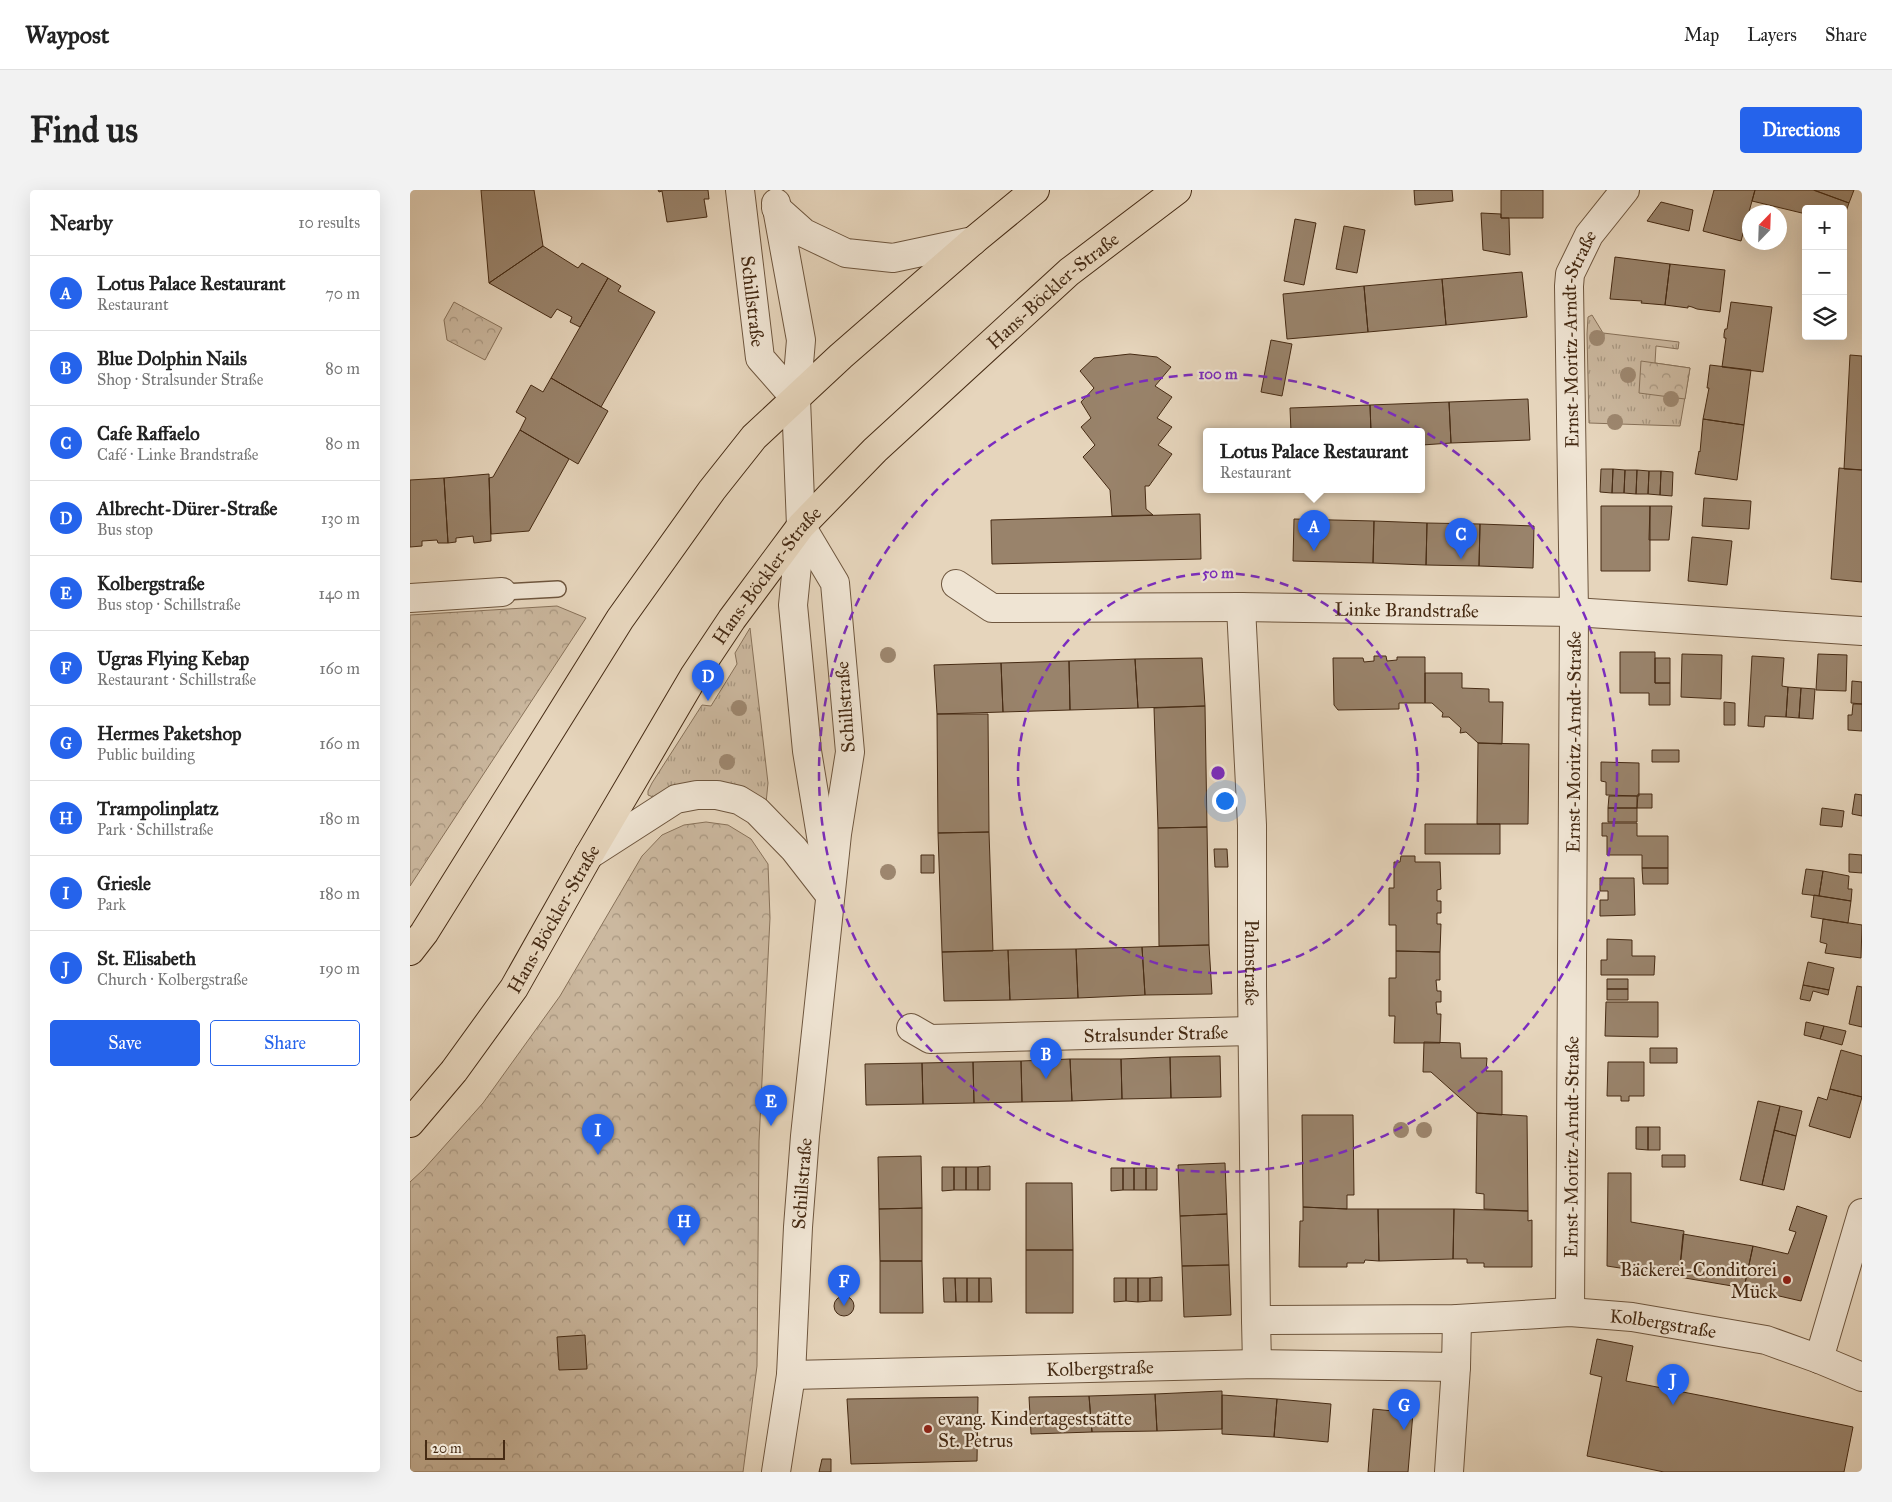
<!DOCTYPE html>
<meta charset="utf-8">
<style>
body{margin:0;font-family:"IM FELL Great Primer",serif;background:#f2f2f2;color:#222}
.controls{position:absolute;right:15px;top:15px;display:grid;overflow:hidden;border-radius:5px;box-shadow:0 5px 20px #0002}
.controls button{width:45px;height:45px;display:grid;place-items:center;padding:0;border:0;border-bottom:1px solid #e0e0e0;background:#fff;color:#222;font:25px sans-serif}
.compass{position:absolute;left:1332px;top:15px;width:45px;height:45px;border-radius:50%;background:#fff;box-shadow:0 5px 20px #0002;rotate:23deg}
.scale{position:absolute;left:15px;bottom:12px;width:80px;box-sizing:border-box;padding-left:5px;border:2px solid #462b14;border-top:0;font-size:14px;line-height:18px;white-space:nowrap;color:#462b14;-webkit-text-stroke:4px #efe4d3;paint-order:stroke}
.you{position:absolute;left:814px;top:610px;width:18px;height:18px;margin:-12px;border:4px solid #fff;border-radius:50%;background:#1a73e8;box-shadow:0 0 0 8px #1a73e833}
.badge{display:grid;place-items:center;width:32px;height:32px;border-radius:50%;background:#2563eb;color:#fff;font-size:16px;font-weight:700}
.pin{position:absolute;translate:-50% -41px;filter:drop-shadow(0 1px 2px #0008)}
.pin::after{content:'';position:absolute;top:26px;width:18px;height:15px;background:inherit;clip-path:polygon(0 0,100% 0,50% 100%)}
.popup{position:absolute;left:793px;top:238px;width:222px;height:65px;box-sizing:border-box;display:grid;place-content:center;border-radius:5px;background:#fff;filter:drop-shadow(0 1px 4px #0005);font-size:16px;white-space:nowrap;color:#767676}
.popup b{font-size:19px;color:#222}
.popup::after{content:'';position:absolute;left:50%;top:100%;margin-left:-10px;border:10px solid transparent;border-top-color:#fff}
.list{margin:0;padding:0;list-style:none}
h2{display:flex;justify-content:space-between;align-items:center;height:65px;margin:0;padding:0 20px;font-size:21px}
h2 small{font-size:16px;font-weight:400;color:#767676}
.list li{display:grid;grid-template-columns:32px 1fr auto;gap:15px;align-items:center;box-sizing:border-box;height:75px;padding:0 20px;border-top:1px solid #e0e0e0}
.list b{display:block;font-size:19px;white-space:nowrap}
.list p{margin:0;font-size:16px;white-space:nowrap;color:#767676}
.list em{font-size:16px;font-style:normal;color:#767676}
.actions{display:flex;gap:10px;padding:15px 20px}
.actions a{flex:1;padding:11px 0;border:1px solid #2563eb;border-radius:5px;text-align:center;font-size:18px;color:#2563eb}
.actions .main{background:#2563eb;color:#fff}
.icon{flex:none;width:28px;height:28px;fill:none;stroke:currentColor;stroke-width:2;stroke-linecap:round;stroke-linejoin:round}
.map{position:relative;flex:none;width:1452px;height:1282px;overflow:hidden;border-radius:5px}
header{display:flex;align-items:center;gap:30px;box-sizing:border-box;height:70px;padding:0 25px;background:#fff;border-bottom:1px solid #e0e0e0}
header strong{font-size:24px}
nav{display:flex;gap:28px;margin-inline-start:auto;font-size:18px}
.intro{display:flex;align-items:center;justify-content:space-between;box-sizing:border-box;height:120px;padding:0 30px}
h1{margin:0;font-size:35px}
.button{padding:12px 22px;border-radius:5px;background:#2563eb;color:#fff;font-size:18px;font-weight:700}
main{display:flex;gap:30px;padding:0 30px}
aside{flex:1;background:#fff;border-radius:5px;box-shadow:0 5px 20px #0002}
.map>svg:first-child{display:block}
</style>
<header>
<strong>Waypost</strong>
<nav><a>Map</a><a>Layers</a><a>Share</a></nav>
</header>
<div class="intro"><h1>Find us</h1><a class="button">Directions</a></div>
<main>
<aside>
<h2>Nearby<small>10 results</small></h2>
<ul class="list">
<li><span class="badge">A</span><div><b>Lotus Palace Restaurant</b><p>Restaurant</p></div><em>70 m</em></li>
<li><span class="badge">B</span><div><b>Blue Dolphin Nails</b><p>Shop · Stralsunder Straße</p></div><em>80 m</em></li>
<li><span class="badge">C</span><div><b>Cafe Raffaelo</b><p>Café · Linke Brandstraße</p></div><em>80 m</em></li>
<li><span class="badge">D</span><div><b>Albrecht-Dürer-Straße</b><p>Bus stop</p></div><em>130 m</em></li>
<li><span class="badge">E</span><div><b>Kolbergstraße</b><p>Bus stop · Schillstraße</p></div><em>140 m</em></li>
<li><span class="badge">F</span><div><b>Ugras Flying Kebap</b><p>Restaurant · Schillstraße</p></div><em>160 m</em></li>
<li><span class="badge">G</span><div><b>Hermes Paketshop</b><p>Public building</p></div><em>160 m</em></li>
<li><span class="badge">H</span><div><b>Trampolinplatz</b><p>Park · Schillstraße</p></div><em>180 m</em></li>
<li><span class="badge">I</span><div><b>Griesle</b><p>Park</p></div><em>180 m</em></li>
<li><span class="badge">J</span><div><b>St. Elisabeth</b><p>Church · Kolbergstraße</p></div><em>190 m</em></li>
</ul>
<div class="actions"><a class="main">Save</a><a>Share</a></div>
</aside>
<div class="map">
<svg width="1452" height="1282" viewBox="0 0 1452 1282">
<defs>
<pattern id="grass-tufts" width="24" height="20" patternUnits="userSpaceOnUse" patternTransform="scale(1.25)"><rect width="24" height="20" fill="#cbb89f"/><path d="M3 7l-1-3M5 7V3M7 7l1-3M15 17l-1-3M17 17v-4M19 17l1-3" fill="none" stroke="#a79680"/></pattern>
<pattern id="park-crowns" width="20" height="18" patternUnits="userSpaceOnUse" patternTransform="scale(1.25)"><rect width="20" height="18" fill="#cbb89f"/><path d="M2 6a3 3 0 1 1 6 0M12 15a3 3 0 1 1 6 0" fill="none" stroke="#a79680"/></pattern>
</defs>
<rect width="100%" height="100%" fill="#e6d5bc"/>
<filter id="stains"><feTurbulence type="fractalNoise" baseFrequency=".004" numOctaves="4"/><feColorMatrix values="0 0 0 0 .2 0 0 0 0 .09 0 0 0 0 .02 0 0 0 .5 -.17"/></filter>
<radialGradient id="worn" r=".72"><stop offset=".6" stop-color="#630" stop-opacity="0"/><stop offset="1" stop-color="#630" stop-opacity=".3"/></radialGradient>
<path fill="url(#grass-tufts)" stroke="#88725a" d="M1182,125L1193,143L1269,152L1268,159L1246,156L1245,173L1280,178L1270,236L1179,233L1177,144L1178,127Z
M340,438L358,593L356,613L249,605L243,607L238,605V601L242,593L292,515L301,516L327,474L325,463Z"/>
<path fill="url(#park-crowns)" stroke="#88725a" d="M44,112L92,138L75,170L37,150L34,130Z
M1231,171L1280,178L1275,209L1229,203Z
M147,416L176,428L0,696V425Z
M296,632L318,635L341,649L358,674L360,728L349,951L347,1176L333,1282H0V992L14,979L73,913L150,806L232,666L252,645L274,635Z"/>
<path fill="#99836b" stroke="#462b14" d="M71,0H124L133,56L79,93Z
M248,0H298L299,9H294L297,27L257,32L252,1L249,2Z
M1004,0H1042L1043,11L1005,15Z
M1091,0H1133V28H1091Z
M1304,0H1345L1331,51L1293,41Z
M1345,0H1403L1439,13L1433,30V19H1396V24L1342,11Z
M1404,0H1444L1439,13Z
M1251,12L1283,20L1279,41L1237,31Z
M1071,23L1091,24V28H1099L1100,65L1073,60Z
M885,29L906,33L894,95L874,91Z
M934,36L955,40L947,83L926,79Z
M133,56L168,78L172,73L198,88L170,137L160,132L162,127L147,119L141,128L79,93Z
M1205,67L1260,74L1255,115L1231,113L1232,111L1200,109Z
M1260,74L1315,80L1310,122L1287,119L1282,117L1278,116V118L1255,115Z
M1112,82L1117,127L1036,135L1032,89Z
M198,88L211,96L208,101L245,122L191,217L141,188Z
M1032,89L1036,135L958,142L954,96Z
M954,96L958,142L877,149L873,104Z
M1321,112L1362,117L1353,182L1312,177L1316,148H1314V144L1315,139H1317Z
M861,150L882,154L872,206L851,202Z
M720,164L747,167L761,177L745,196L762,207L747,228L762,237L748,255L762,264L739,296H735L736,319L743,325L702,326L700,300L673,267L685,255L671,237L681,228L671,212L684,198L670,181L684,168Z
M1440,165L1452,166V280L1434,279Z
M1300,175L1341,180L1334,235L1293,229L1299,198H1297Z
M141,188L198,221L168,274L110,240L116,228L106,222L121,195L133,202Z
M1118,209L1120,250L1041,253L1039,212Z
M1039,212L1041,253L1012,255V242H961L960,215Z
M960,215L961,242H881L880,218Z
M1293,229L1334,235L1327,290L1285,284L1289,261L1290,262Z
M110,240L159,269L119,341L81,344L79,288L83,287Z
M1429,278L1452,280V392L1421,389Z
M1191,279H1203L1202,303L1190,302Z
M1203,279L1215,280L1214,303H1202Z
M1215,280H1227L1226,304L1214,303Z
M1227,280L1239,281L1238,304H1226Z
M1239,281H1251L1250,305L1238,304Z
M1251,281L1263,282L1262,306L1250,305Z
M79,284L81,351L64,353L63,346L46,348V352L38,353L34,288Z
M34,288L38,353H28L27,350L12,351V356L0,357V290Z
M1294,308L1341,311L1339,339L1292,336Z
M1191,316H1240V381H1191Z
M1240,316H1262L1259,350H1239Z
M790,324L791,369L582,374L581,330Z
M884,329L964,331L963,373L883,371Z
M964,331L1017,333L1016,375L963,373Z
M1017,333L1070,334L1069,376L1016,375Z
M1070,334L1124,336L1123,378L1069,376Z
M1282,347L1322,351L1317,395L1278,391Z
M1210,462H1245V493H1260V515H1239V503H1210Z
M1272,464L1312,465L1311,509L1271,507Z
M1408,464L1437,465L1436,501L1406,500Z
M964,466H976L977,471L987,470V467H1015V513H989V519L928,520L924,515L923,468H953L954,472L964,471Z
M1342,466L1374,468L1372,496L1378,497L1376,527L1355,526L1354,537L1338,536Z
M792,468L795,516L728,518L725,469Z
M1245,468H1260V493H1245Z
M725,469L728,518L660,520L659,471Z
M659,471L660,520L593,522L591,473Z
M591,473L593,522L527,524L524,475Z
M1015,483H1052V498L1079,499V512H1093L1092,554L1068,553L1056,542L1050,543L1051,538L1039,527H1032L1033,523L1022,513H1015Z
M1442,491L1452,492V514L1441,513Z
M1378,497L1391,498L1389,528L1376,527Z
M1391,498L1405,499L1403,529L1389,528Z
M1314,512L1325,513V535H1314Z
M1443,514H1452V541L1438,540V525H1442Z
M795,516L797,637L748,638L744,518Z
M527,524H578L579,642L528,643Z
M1068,553L1119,554L1118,634H1067Z
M1242,560H1269V572H1242Z
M1191,572L1229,573V606L1196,605V592L1191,591Z
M1228,604H1242V618H1227Z
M1445,604L1452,605V626L1442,624Z
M1199,606H1227V618H1198Z
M1198,618H1227V632H1198Z
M1412,618L1434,621L1432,637L1410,635Z
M1192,633H1227V646H1258V678H1232V665H1197V646H1192Z
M1015,634H1090V664H1015Z
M797,637L799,755L749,756L748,638Z
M579,642L583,761L532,762L528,643Z
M804,659H817L818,677H805Z
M1439,664L1452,665V683L1439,682Z
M511,665H524V683H511Z
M991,666H1005V672H1030L1031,699L1027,700V711H1031V723H1027V734H1031L1030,762L986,761V735H979V698H984V672H990Z
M1232,678H1258V694H1233Z
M1396,679L1413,681L1409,706L1392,704Z
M1413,681L1439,686L1438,699H1442L1441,711L1409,706Z
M1190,688H1224L1225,725L1190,726V710H1198V701H1190Z
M1404,705L1441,711L1438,733L1401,727Z
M1413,729L1452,735L1451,768L1415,763L1417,754L1410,752Z
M1197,749L1222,750V766H1245L1244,785H1191V770H1197Z
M799,755L802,804L735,805L732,757Z
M732,757L735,805L668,808L666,759Z
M666,759L668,808L600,810L598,760Z
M598,760L600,810L534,811L532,762Z
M986,761L1030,762V790H1026L1027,801H1031V812H1026L1027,824H1031L1030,853H984L985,826H979V788H986Z
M1398,772L1424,778L1419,800L1393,795Z
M1197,789H1218V799H1197Z
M1393,795L1419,800L1418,805L1403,801L1400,811L1390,809Z
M1447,796L1452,797V837L1439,834Z
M1197,799H1218V810H1197Z
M1196,812H1248V847L1195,846Z
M1396,832L1414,836L1410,849L1394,845Z
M1414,836L1436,841L1432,855L1410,849Z
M1014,852L1050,853L1051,868H1077L1076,881H1092V925L1067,923L1021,882H1013Z
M1240,858H1267V873H1240Z
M1431,860L1452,866V907L1420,899Z
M810,866L811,907L761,908L760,867Z
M760,867L761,908L712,909L711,869Z
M660,869L662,911L612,912L611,871Z
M660,869H711L712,909L662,911Z
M611,871L612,912L564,913L563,872Z
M563,872L564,913L513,914L512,873Z
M1198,872H1234V906H1219V911H1211V906H1197Z
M512,873L513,914L456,915L455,874Z
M1420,899L1452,907L1440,948L1399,936L1408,907L1417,910Z
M1348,911L1370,916L1352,995L1330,990Z
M1370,916L1392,921L1386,946L1364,940Z
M1067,923L1117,926L1118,1021L1074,1019V1004L1066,1003Z
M892,925H943L944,1005H937V1019L893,1017Z
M1226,937H1238V960L1226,959Z
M1238,937H1250V960H1238Z
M1364,940L1386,946L1374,1000L1352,995Z
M1252,965H1275V977H1252Z
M511,966L512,1018L469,1019L468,967Z
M815,973L817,1024L770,1026L768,975Z
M580,976V1000H568V977Z
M532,977H544V1000L532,1001Z
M544,977H556V1000H544Z
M556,977H568V1000H556Z
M701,978H713V1000L701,1001Z
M713,978H724V1000H713Z
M724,978H736V1000H724Z
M736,978H747V1000H736Z
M1198,983H1221V1032L1274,1041L1269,1087L1197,1076Z
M616,993H662L663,1060H616Z
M1387,1016L1417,1026L1391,1111L1334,1098L1343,1056L1378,1064L1386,1042L1379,1040Z
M893,1017L937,1019H968L969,1071L955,1070L954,1073H937V1077H889L890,1031H893Z
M512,1018V1071H470L469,1019Z
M968,1019H1044L1043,1069L969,1071Z
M1044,1019L1118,1021V1031L1122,1030V1077H1074V1073H1057V1069H1043Z
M817,1024L819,1075L772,1076L770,1026Z
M1273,1044L1343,1056L1334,1098L1269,1087Z
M616,1060H663V1123H616Z
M470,1071H512L513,1123H470Z
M819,1075L821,1125L774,1127L772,1076Z
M752,1087V1111H740V1088Z
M533,1088H545L546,1112H534Z
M545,1088H557V1112H546Z
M557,1088H569V1112H557Z
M569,1088H581L582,1112H569Z
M704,1088H716V1111L704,1112Z
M716,1088H728V1112L716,1111Z
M728,1088H740V1111L728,1112Z
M424 1116a10 10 0 1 1 20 0a10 10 0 1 1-20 0Z
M175,1145L177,1179L149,1180L147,1147Z
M1187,1149L1223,1156L1216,1191L1309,1209L1443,1237L1434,1282H1254L1177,1266L1192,1187L1180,1184Z
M812,1201V1239L747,1241L745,1204Z
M745,1204L747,1241L682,1242L679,1206Z
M812,1205L867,1209L864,1247L812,1244Z
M679,1206L682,1242L621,1244L619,1207Z
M568,1207L567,1271L441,1274L437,1209Z
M867,1209L921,1214L918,1252L864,1247Z
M963,1219L1003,1223L998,1282H958Z
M412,1269H421V1282H409Z"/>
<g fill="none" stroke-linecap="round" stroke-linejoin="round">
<g stroke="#6e563e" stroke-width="18">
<path id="service" d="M92,402L148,399"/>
</g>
<g stroke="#6e563e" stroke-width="30">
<g id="minor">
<path id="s1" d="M330,0L350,168L386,209"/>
<path d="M366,13L391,150L386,209"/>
<path d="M366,18L394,43L436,63L483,68L563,51"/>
<path id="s2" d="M546,394L582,418L831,417L1164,422L1452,441"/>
<path d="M0,408L92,402"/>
<path id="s3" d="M831,417L842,635V796L846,1130"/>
<path id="s4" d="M501,838L520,849L842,841"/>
<path id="s5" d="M1160,1122L1164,422L1159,96L1160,84L1179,45L1215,0"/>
<path d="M1409,1169L1452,1023"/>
<path id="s6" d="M847,1174L846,1130L1047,1129L1160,1122L1222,1127L1356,1150L1409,1169L1452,1187"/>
<path id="s7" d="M381,1185L847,1174L1046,1177L1047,1129"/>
<path d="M1039,1282L1046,1177"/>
</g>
</g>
<g stroke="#6e563e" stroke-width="30">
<g id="tertiary">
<path d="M386,209L391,336L383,415L397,561L415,670"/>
<path d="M179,665L266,609L287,605H307L329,610L347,621L384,659L419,704"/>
<path id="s8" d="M366,1282L381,1185L388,1037L395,946L427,644L440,562L425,393L391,336"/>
</g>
</g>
<g stroke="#462b14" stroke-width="30">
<g id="primary">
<path d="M0,761L14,743L210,429L302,300L344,247L431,166L563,51L625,0"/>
<path id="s9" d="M0,933L44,881L104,798L179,665L284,486L322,429L391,336L465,260L659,82L767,0"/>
</g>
</g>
<use href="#service" stroke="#efe4d3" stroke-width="15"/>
<use href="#minor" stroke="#efe4d3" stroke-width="28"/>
<use href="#tertiary" stroke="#efe4d3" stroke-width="28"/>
<use href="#primary" stroke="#e6d5bc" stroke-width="28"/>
</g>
<g fill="#9d876f">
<circle cx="1187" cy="148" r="8"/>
<circle cx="1218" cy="185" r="8"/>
<circle cx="1261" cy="209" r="8"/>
<circle cx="1205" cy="232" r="8"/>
<circle cx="478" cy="465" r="8"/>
<circle cx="329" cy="518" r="8"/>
<circle cx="317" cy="572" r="8"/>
<circle cx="478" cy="682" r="8"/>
<circle cx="991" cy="940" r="8"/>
<circle cx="1014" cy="940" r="8"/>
</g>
<g fill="none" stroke="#7b2cbf" stroke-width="2.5" stroke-dasharray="9 6">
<circle cx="808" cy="583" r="200"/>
<circle cx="808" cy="583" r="399"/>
</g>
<g fill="#8f2418" stroke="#efe4d3" stroke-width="2">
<circle cx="1377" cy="1090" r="5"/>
<circle cx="518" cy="1239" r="5"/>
</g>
<g text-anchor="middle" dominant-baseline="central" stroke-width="4.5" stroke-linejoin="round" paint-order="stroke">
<g font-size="19" fill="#462b14" stroke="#efe4d3">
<text stroke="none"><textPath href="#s9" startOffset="1060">Hans-Böckler-Straße</textPath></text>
<text stroke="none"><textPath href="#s1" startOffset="112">Schillstraße</textPath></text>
<text stroke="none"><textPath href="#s5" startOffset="975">Ernst-Moritz-Arndt-Straße</textPath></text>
<text stroke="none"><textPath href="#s9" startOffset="655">Hans-Böckler-Straße</textPath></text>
<text stroke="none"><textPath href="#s2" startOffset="458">Linke Brandstraße</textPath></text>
<text transform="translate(435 517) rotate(-94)">Schillstraße</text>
<text stroke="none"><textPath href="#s5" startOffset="570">Ernst-Moritz-Arndt-Straße</textPath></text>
<text stroke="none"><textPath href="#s9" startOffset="250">Hans-Böckler-Straße</textPath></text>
<text stroke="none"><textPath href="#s3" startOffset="356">Palmstraße</textPath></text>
<text stroke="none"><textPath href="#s4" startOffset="248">Stralsunder Straße</textPath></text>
<text stroke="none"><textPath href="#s5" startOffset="165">Ernst-Moritz-Arndt-Straße</textPath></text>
<text stroke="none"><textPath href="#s8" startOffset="290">Schillstraße</textPath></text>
<text stroke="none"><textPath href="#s6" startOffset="452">Kolbergstraße</textPath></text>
<text stroke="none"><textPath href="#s7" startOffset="309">Kolbergstraße</textPath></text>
</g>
<g font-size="19" fill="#462b14" stroke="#efe4d3" text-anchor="end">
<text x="1367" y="1079">Bäckerei-Conditorei<tspan x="1367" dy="22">Mück</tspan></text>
<text x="528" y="1228" text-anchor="start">evang. Kindertageststätte<tspan x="528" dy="22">St. Petrus</tspan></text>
</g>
</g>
<circle cx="808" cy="583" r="8" fill="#7b2cbf" stroke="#efe4d3" stroke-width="2.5"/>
<g font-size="15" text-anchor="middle" font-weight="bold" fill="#7b2cbf" stroke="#efe4d3" stroke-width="4.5" stroke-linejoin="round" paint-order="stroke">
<text x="808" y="189">100 m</text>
<text x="808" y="388">50 m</text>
</g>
<rect width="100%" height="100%" filter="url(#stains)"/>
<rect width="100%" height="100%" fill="url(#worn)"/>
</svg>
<div class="controls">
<button>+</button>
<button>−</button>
<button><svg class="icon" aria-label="layers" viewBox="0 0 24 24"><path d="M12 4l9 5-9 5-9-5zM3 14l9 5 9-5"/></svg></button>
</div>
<svg class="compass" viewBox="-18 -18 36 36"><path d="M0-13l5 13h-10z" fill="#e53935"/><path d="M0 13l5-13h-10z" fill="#767676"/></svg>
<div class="scale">20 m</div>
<div class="you"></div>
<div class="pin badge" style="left:904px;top:361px">A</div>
<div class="popup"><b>Lotus Palace Restaurant</b>Restaurant</div>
<div class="pin badge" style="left:636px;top:889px">B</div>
<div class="pin badge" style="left:1051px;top:369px">C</div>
<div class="pin badge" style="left:298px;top:511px">D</div>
<div class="pin badge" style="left:361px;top:936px">E</div>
<div class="pin badge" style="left:434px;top:1116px">F</div>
<div class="pin badge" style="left:994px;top:1240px">G</div>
<div class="pin badge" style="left:274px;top:1056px">H</div>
<div class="pin badge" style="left:188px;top:965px">I</div>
<div class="pin badge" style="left:1263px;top:1215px">J</div>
</div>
</main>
